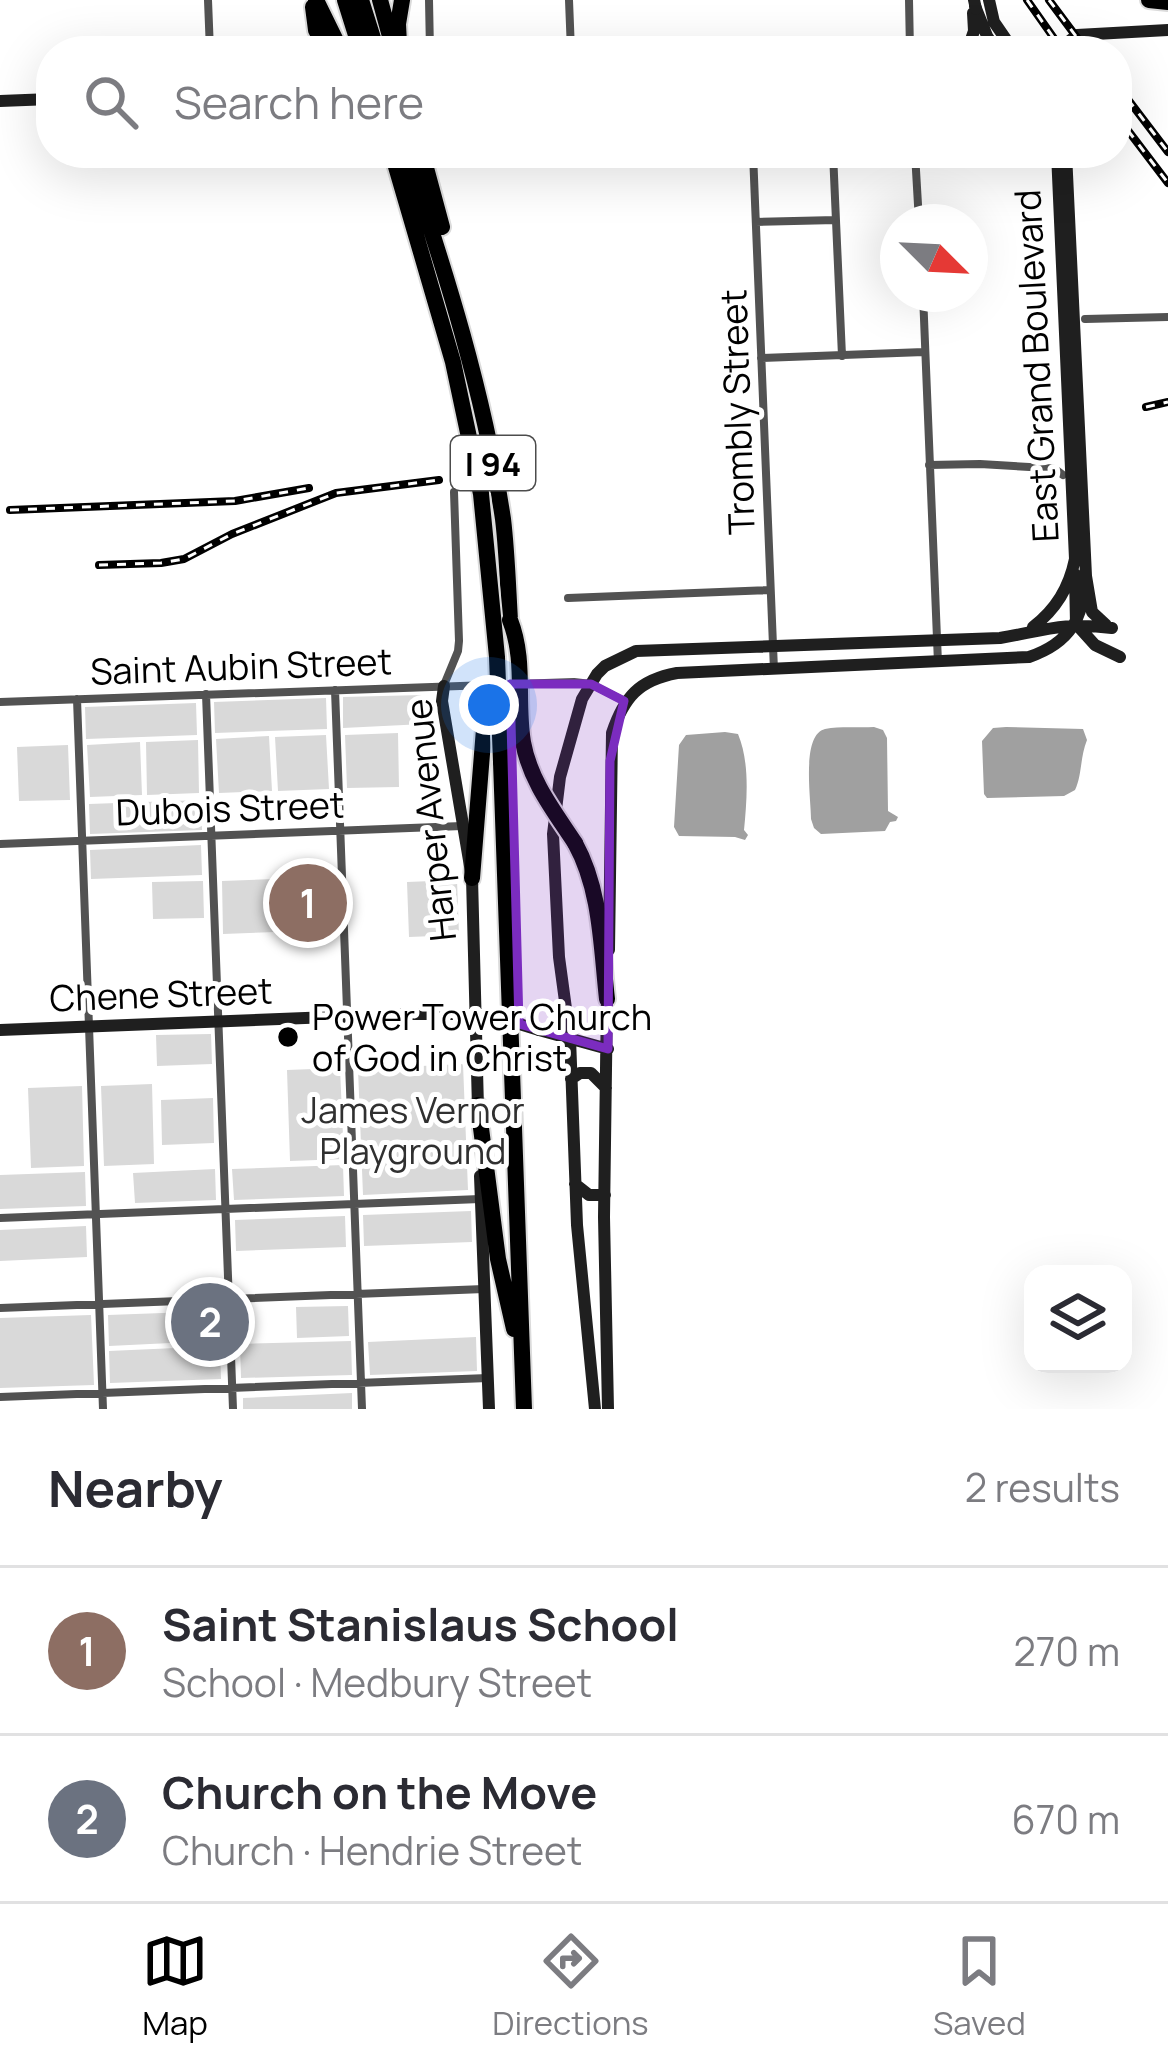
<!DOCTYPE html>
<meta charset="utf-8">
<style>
body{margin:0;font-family:Manrope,sans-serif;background:#f2f2f3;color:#2b2b33}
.controls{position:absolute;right:36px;bottom:36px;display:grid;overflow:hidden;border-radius:24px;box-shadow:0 12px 48px #0002}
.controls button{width:108px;height:108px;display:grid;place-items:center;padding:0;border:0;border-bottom:3px solid #e1e1e2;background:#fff;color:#2b2b33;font:60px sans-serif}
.compass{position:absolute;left:880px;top:204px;width:108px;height:108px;border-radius:50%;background:#fff;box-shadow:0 12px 48px #0002;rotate:114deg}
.you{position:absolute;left:489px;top:705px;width:42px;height:42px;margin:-30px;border:9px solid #fff;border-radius:50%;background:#1a73e8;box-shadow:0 0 0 18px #1a73e833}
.badge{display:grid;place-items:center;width:78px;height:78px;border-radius:50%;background:#000;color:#fff;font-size:39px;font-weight:700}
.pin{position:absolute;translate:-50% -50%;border:6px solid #fff;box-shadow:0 3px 12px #0006}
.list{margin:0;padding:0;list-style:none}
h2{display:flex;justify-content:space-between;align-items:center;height:156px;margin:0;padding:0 48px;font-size:51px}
h2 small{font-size:39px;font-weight:400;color:#7c7c81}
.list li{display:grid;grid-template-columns:78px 1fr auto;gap:36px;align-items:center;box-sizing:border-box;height:168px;padding:0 48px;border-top:3px solid #e1e1e2}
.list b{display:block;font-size:45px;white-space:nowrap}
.list p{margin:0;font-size:39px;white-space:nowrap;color:#7c7c81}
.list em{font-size:39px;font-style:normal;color:#7c7c81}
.icon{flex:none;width:66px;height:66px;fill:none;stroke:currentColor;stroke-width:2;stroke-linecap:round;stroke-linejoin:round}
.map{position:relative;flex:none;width:1168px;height:1409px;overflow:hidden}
.search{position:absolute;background:#fff;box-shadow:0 12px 48px #0002;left:36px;right:36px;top:36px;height:132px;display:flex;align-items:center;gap:30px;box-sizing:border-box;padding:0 42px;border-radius:48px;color:#7c7c81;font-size:45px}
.sheet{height:492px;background:#fff}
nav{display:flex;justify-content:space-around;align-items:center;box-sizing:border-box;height:168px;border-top:3px solid #e1e1e2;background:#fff;font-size:33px;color:#7c7c81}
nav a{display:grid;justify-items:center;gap:6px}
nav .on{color:#000}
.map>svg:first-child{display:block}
</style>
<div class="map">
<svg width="1168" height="1409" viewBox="0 0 1168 1409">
<rect width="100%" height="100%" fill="#fff"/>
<path fill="#d9d9d9" d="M422,695L424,724L343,728V697Z
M326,698L327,729L215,733L214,702Z
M196,703L197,735L86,739L85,707Z
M398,733L399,787L347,788L345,735Z
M326,735L329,789L278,791L275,737Z
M269,736L272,791L219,793L216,739Z
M198,740L199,793L147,795L146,742Z
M140,742L142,795L90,797L87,745Z
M68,745L70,800L19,801L17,747Z
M201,800L202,830L90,834L89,804Z
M201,845L202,875L91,879L90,850Z
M274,879L276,932L223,934L222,881Z
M457,880L459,935L409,937L407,882Z
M203,881L204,918L153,919L152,882Z
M211,1034L212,1064L157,1066L156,1035Z
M463,1064L468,1190L363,1195L358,1069Z
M340,1068L344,1159L290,1161L287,1070Z
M152,1084L154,1164L104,1166L101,1086Z
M82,1086L84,1166L31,1168L28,1088Z
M213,1098L214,1143L162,1145L161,1100Z
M343,1165L344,1196L234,1200L232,1169Z
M215,1169L216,1200L135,1203L133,1173Z
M85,1172L86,1206L0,1209V1175Z
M471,1211L472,1242L364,1246L363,1215Z
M345,1216L346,1247L236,1251L235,1220Z
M86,1226L87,1257L0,1261V1230Z
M348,1306L349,1336L297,1338L296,1307Z
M190,1312L191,1342L109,1346L108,1315Z
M91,1315L94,1385L0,1388V1318Z
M476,1337L477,1371L370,1375L368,1342Z
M351,1341L352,1375L241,1378L240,1344Z
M220,1346L221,1379L110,1383L109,1351Z
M352,1393V1409H243V1398Z"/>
<path fill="#a0a0a0" d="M874,727L883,730L887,738L888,811L898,817L896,821L890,822L885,831L821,834L814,828L811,819C811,798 801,735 825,729C840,726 859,728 874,727Z
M1006,727L1083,729L1087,740C1080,757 1082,776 1075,790L1064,796L987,798L984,794L982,741L993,728Z
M725,732L738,734C750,763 747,799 744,830L748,835L745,840L735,837L679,836L674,827L679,745L686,735Z"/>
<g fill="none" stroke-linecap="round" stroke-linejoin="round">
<g stroke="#dbdbdb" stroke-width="20">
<path id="highway" d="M316,0L341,51
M345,0L361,51
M361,0L377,51
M380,0L394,51
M1149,0L1168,2
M313,7L316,30L327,51
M399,44L398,24L402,0
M392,153L453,362L481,494
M406,153C446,273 484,393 503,519C507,552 508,587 510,620
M422,153L442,227
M501,762L524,1409
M575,843C601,890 601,946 607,999
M472,878L487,692
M478,1105L498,1259L514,1329"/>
</g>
<path stroke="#525252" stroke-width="8" d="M208,0L210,51
M429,0L430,51
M569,0L571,51
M909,0L910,51
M753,153L774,670
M833,153L842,356
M915,153L919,222
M756,222L836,220
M923,294L938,663
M1085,319L1168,317
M761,358L924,352
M929,465L980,464L1047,468L1055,469L1063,475
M568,598L770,590
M444,685L458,651L459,641L454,492
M335,690L362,1409
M206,694L233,1409
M77,699L103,1409
M0,702L574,682L591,684L624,701
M0,844L462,826
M0,1218L480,1199
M0,1308L484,1289
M0,1397L488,1378"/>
<path stroke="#1f1f1f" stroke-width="12" d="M989,0L994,22L1014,51
M975,6L987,36L997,51
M967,51L974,31L973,13
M1057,51L1077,35L1168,30
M0,101L51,99
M1066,153L1086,576L1092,612L1106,625
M1075,574L1076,624L1095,645L1120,657
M1033,627C1056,609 1069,588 1075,559L1057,153
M444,686L442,701L472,878L478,1108
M609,950L612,733C624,697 639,680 677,673L1029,657C1070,643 1084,618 1086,576
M607,995L604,1217L608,1409
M0,1030L407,1014H483
M539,1030L608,1049
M571,1079L580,1073H591L606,1088
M480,1176L489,1409
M575,1184L589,1195H605
M595,1409L577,1225L570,1038L559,957L553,834L560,777L582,699L597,674L605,666L636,651L1000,638C1046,630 1064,622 1112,628"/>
<use href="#highway" stroke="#000" stroke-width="16"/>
<g stroke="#000" stroke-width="8">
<path id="rail" d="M1027,0L1063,51
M1049,0L1087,51
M1117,85L1168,152
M1117,116L1168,183
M1146,407L1168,402
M10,510L235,501L309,488
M99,565L161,563L184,559L232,534L336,493L439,480"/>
</g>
<use href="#rail" stroke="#fff" stroke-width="3" stroke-dasharray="9" stroke-linecap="butt"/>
<g stroke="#dbdbdb" stroke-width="20" stroke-linecap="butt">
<path id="highway-bridge" d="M481,494L497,657L501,762
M510,620C526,661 516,700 523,742C530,781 554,811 575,843"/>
</g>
<path stroke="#1f1f1f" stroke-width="12" d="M974,0L976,9
M490,1015L539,1030"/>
<use href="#highway-bridge" stroke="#000" stroke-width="16"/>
</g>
<path fill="#7b2cbf" fill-opacity="0.2" stroke="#7b2cbf" stroke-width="9" stroke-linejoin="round" d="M510,684H591L624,701L610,761L608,1049L519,1024Z"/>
<circle fill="#000" stroke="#fff" stroke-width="4.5" cx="288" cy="1037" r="12"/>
<g text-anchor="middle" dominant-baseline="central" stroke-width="10" stroke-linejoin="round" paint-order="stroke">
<rect fill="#fff" stroke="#4c4c4c" stroke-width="3" x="451" y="436" width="84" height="54" rx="9"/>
<g font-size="33" font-weight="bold" fill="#000">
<text x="493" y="463">I 94</text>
</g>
<g font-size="36" fill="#000" stroke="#fff">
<text transform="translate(1036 366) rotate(-93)">East Grand Boulevard</text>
<text transform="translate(737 412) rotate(-92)">Trombly Street</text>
<text transform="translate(241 666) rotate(-2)">Saint Aubin Street</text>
<text transform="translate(230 808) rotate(-2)">Dubois Street</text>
<text transform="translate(430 820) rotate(-96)">Harper Avenue</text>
<text transform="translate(161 994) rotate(-2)">Chene Street</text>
</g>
<g font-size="36" fill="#000" stroke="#fff" text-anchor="start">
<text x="312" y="1016">Power Tower Church<tspan x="312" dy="41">of God in Christ</tspan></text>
</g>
<g font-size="36" fill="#303030" stroke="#fff">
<text x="413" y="1109">James Vernor<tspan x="413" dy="41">Playground</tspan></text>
</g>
</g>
</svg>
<div class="controls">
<button><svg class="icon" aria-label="layers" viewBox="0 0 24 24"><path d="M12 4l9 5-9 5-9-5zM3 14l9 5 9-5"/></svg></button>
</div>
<svg class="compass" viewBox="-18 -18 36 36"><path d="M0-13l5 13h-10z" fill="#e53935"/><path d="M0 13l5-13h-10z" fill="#7c7c81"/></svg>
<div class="you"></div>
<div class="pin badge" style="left:308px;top:903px;background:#8d6e63">1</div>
<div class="pin badge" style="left:210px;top:1322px;background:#6b7280">2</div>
<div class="search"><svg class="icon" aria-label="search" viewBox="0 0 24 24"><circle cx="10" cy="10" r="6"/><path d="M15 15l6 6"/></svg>Search here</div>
</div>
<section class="sheet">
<h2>Nearby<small>2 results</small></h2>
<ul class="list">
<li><span class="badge" style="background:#8d6e63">1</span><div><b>Saint Stanislaus School</b><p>School · Medbury Street</p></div><em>270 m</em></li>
<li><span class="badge" style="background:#6b7280">2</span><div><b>Church on the Move</b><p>Church · Hendrie Street</p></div><em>670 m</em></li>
</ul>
</section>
<nav>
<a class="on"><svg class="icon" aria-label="map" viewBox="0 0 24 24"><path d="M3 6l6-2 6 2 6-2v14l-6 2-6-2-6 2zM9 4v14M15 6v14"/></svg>Map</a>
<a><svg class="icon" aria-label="directions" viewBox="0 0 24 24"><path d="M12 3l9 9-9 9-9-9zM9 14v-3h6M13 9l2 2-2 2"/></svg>Directions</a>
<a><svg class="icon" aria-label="saved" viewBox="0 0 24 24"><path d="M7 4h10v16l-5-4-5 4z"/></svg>Saved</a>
</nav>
